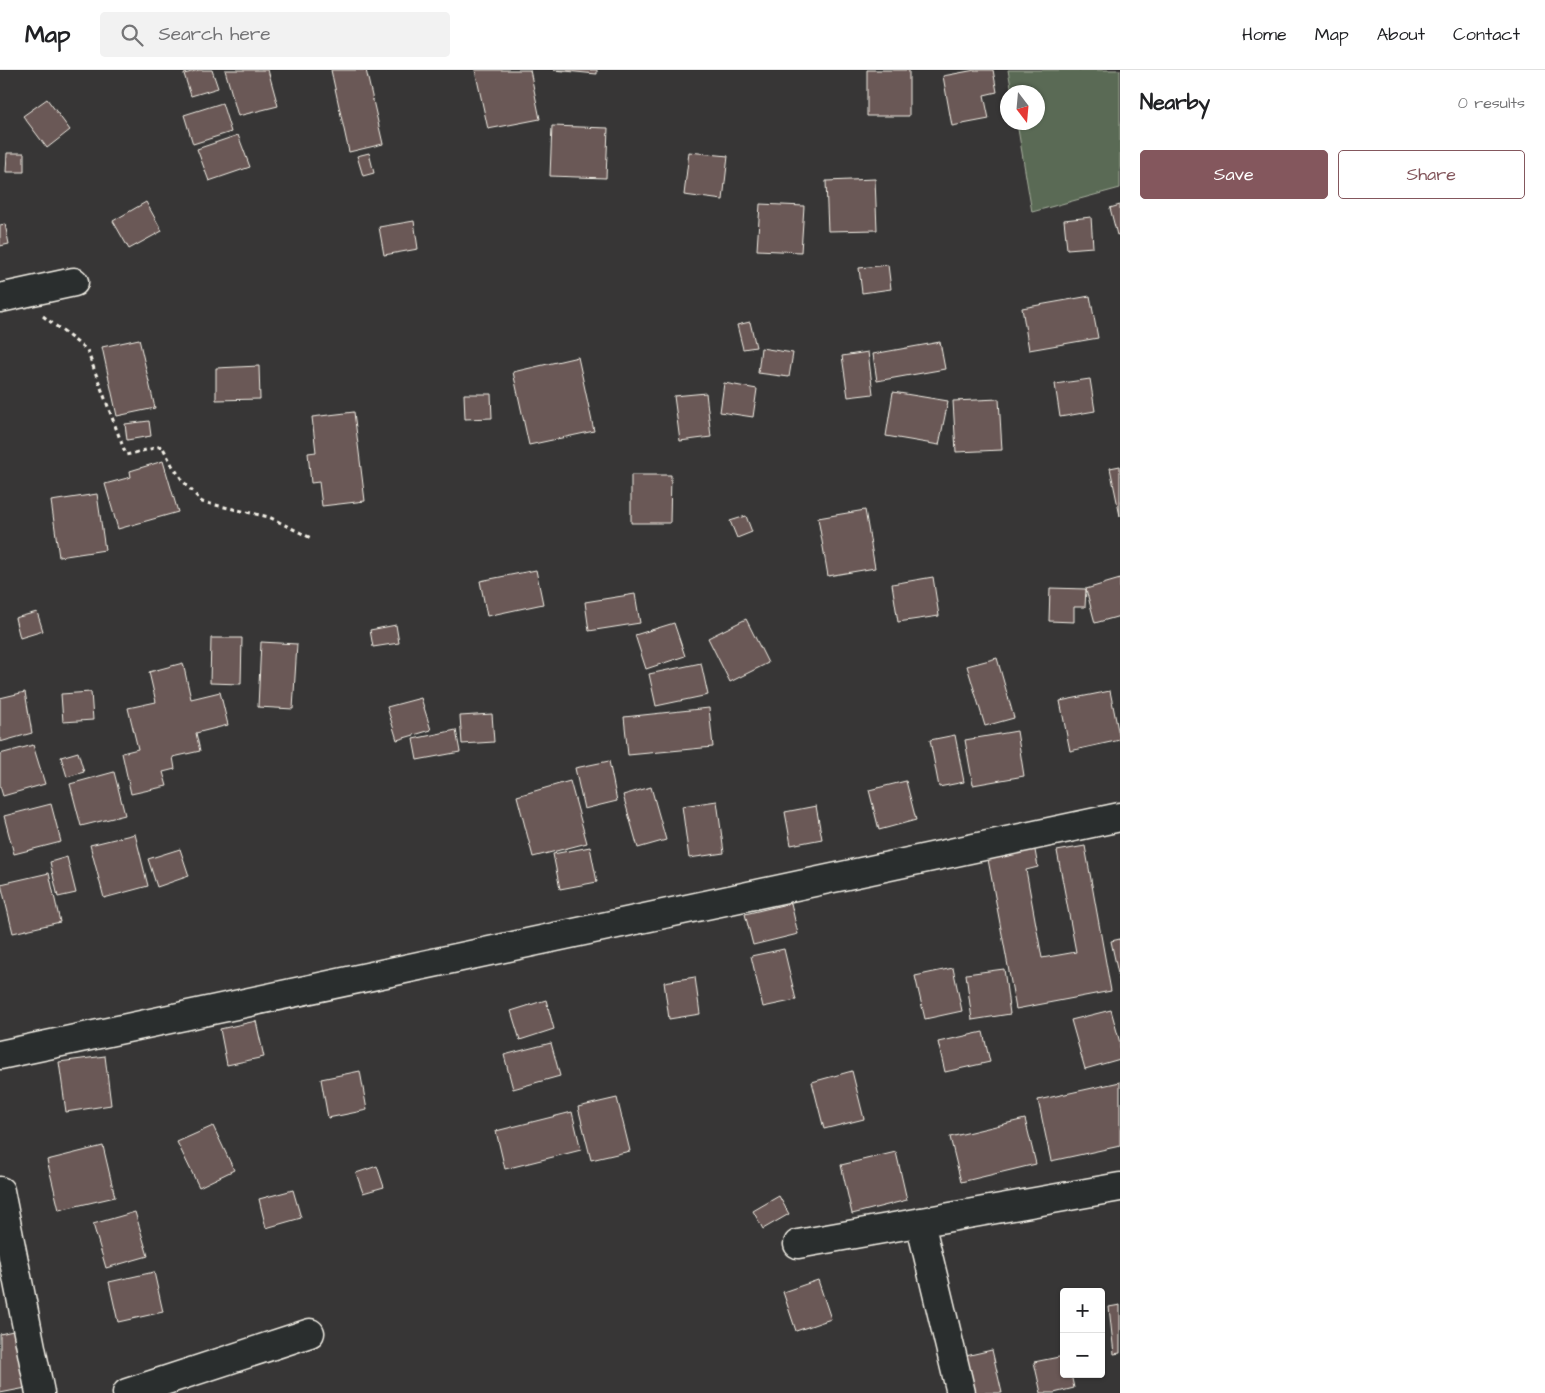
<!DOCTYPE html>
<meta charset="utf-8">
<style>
body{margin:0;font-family:"Architects Daughter",sans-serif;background:#f2f2f2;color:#202124}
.controls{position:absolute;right:15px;bottom:15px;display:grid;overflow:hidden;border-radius:5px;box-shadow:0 1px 4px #0004}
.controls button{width:45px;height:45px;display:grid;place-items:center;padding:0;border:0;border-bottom:1px solid #e0e0e0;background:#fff;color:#202124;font:25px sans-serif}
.compass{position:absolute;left:1000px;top:15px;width:45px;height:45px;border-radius:50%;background:#fff;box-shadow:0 1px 4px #0004;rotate:164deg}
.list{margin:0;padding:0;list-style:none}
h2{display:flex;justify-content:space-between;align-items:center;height:65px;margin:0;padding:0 20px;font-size:21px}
h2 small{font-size:16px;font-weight:400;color:#757577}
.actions{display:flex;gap:10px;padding:15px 20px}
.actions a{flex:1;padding:11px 0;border:1px solid #84575d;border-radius:5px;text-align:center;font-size:18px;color:#84575d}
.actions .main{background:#84575d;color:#fff}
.icon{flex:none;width:28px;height:28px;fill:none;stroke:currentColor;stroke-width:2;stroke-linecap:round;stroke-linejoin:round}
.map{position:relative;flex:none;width:1120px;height:1323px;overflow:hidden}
header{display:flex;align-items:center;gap:30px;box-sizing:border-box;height:70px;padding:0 25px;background:#fff;border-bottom:1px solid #e0e0e0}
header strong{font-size:24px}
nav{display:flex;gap:28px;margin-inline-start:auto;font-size:18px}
.search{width:350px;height:45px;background:#f2f2f2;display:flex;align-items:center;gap:12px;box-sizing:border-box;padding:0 18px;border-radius:5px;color:#757577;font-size:19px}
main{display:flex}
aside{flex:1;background:#fff}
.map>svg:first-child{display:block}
</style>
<header>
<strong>Map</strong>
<div class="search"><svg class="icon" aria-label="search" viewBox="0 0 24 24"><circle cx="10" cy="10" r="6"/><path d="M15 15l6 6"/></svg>Search here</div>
<nav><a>Home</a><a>Map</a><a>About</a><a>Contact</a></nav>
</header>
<main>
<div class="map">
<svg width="1120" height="1323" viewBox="0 0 1120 1323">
<rect width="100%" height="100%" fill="#373636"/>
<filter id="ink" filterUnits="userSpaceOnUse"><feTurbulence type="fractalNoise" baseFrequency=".02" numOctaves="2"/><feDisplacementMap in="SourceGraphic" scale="10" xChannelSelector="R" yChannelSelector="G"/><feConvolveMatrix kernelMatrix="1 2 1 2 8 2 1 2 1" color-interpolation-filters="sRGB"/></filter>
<g filter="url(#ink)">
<path fill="#5a6b55" stroke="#a7ae9e" d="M1008,0H1120V118L1032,142L1017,53L1038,52V22H1012Z"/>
<path fill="#6b5856" stroke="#f4f1e8" d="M199,0H212L218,18L191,26L184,4Z
M225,0H268L278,36L238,46Z
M331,0H366L383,74L349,82Z
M475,0H530L540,49L488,59Z
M554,0H597V4Z
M867,0H909V46H867Z
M975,0H993L997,22L984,25L989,49L952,56L943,6Z
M47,29L70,60L47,78L23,46Z
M222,33L231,62L193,74L184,45Z
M552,56L608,58L606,108L550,106Z
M238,65L250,97L209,111L197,79Z
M689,82L728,86L723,130L684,125Z
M7,83H24V102H6Z
M369,83L374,103L363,106L357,86Z
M875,109L877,160L828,161L826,111Z
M146,132L162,161L129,179L113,151Z
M760,134L804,136L801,182L757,180Z
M1120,135V164L1117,165L1110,138Z
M1091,147L1093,177L1067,179L1064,150Z
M414,151L418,179L384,185L379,157Z
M5,154L9,174L0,176V155Z
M888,195L891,219L862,223L859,198Z
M1090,226L1098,268L1029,280L1022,238Z
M750,252L756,277L743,279L737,255Z
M139,269L155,338L117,346L102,277Z
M940,272L945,299L877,311L873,284Z
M761,278L793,283L789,307L758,303Z
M868,282L873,324L848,327L842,286Z
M578,287L594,361L529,375L513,302Z
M259,296L260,329L216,330V298Z
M1090,309L1095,341L1060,347L1055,314Z
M724,313L757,319L753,347L720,342Z
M893,322L948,331L939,375L886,366Z
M706,323L711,367L680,371L674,326Z
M464,324H491L492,348L465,349Z
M999,329L1002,380L956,382L953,331Z
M354,342L365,431L322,436L319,412L311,413L308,383L316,382L312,347Z
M149,351L151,366L127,370L125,354Z
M163,391L178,442L118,459L105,414L131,407L130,401Z
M1120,396V446L1110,398Z
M631,405H671L670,453H631Z
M97,424L105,480L59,487L51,431Z
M865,440L875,498L828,506L818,448Z
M746,446L752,462L737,468L730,451Z
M536,500L543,534L487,546L480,511Z
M933,507L939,546L898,552L892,514Z
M1120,509V546L1095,553L1086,519Z
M1050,518L1086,519L1085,537H1074V552L1049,551Z
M635,524L640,553L589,561L585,532Z
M37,542L43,561L20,568L15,548Z
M746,549L768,593L730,612L708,568Z
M674,553L685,586L646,599L635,565Z
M396,555L399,573L373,577L370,560Z
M211,568H242L241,614L210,613Z
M261,572L297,574L293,639L258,637Z
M997,588L1014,648L985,656L967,596Z
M183,593L191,629L220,622L228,655L196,663L200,681L173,687L175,699L163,702L167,716L131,724L122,683L138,679L128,638L156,632L149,602Z
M701,593L708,625L656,636L649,604Z
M1110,621L1120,670L1070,681L1060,631Z
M25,622L32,663L0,672V628Z
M91,622L93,650L63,652L61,624Z
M421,628L431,660L397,670L387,637Z
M709,638L713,677L628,685L624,647Z
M492,644L494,672L462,674L460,646Z
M456,660L460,682L417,690L413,669Z
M1017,661L1024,706L973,715L965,670Z
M955,665L964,712L939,717L930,670Z
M33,675L45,714L3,726L0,716V684Z
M78,682L84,702L67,707L61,687Z
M609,691L617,731L584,739L575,698Z
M114,702L125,745L81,756L70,714Z
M570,711L587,773L533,787L517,726Z
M906,711L916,750L879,760L869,720Z
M651,717L666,770L638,778L623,725Z
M717,731L724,783L689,788L682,736Z
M51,734L61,772L14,784L4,746Z
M816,736L822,769L791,775L785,742Z
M135,764L148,816L104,828L90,775Z
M1034,775L1038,797L1026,800L1042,888L1076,882L1057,781L1085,776L1111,921L1016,939L987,784Z
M590,777L597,812L560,819L553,784Z
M180,779L189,806L157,817L148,789Z
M67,787L76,823L58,827L50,792Z
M49,803L60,852L13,863L1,814Z
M791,833L798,864L753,875L745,844Z
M1120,869V913L1111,871Z
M784,879L796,930L763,937L751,886Z
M953,898L962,941L925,949L915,906Z
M1004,899L1010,944L972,950L966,904Z
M695,907L700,944L669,949L664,912Z
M546,930L554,959L520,970L511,941Z
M1111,940L1120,973V989L1085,999L1071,950Z
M256,951L264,987L227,995L220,959Z
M983,962L990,992L945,1002L938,972Z
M551,973L560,1006L513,1019L504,985Z
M105,986L111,1035L66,1042L59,992Z
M360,1001L367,1040L328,1048L321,1009Z
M852,1001L864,1049L824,1059L812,1012Z
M1120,1012V1076L1051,1091L1038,1030Z
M617,1028L630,1081L591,1090L578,1037Z
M572,1042L581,1080L505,1099L496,1061Z
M1025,1049L1036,1094L961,1112L950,1067Z
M213,1056L234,1100L199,1117L177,1072Z
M103,1076L115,1127L59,1140L47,1090Z
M896,1082L907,1130L852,1144L841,1095Z
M377,1096L384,1117L363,1123L356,1103Z
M293,1120L301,1148L266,1158L259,1129Z
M779,1126L789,1144L763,1159L753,1141Z
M135,1142L148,1186L106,1198L93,1154Z
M154,1202L163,1242L118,1252L109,1212Z
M818,1210L831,1249L796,1261L783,1222Z
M1120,1235V1283L1114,1284L1109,1237Z
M13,1261L26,1318L0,1323V1264Z
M992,1280L1002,1323H965L957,1288Z
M1064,1286V1304H1071L1074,1318L1054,1323H1041L1034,1292Z"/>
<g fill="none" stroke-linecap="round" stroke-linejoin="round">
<g stroke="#f4f1e8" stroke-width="31">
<path id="minor" d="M0,228L74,212
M0,985L1120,747
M0,1121L40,1323
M920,1152L961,1323
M798,1174L1120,1117
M127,1323L310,1263"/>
</g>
<path stroke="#f4f1e8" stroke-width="3" stroke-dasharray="4 4" stroke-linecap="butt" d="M43,246L87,280L126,385L162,376L172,395L183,411L202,432L269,447L313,469"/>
<use href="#minor" stroke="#2a2d2e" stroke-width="28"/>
</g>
</g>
</svg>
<div class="controls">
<button>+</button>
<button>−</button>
</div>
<svg class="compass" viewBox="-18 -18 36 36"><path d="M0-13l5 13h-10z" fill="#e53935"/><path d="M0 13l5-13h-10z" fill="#757577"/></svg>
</div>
<aside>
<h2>Nearby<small>0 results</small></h2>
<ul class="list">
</ul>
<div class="actions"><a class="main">Save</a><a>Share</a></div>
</aside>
</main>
